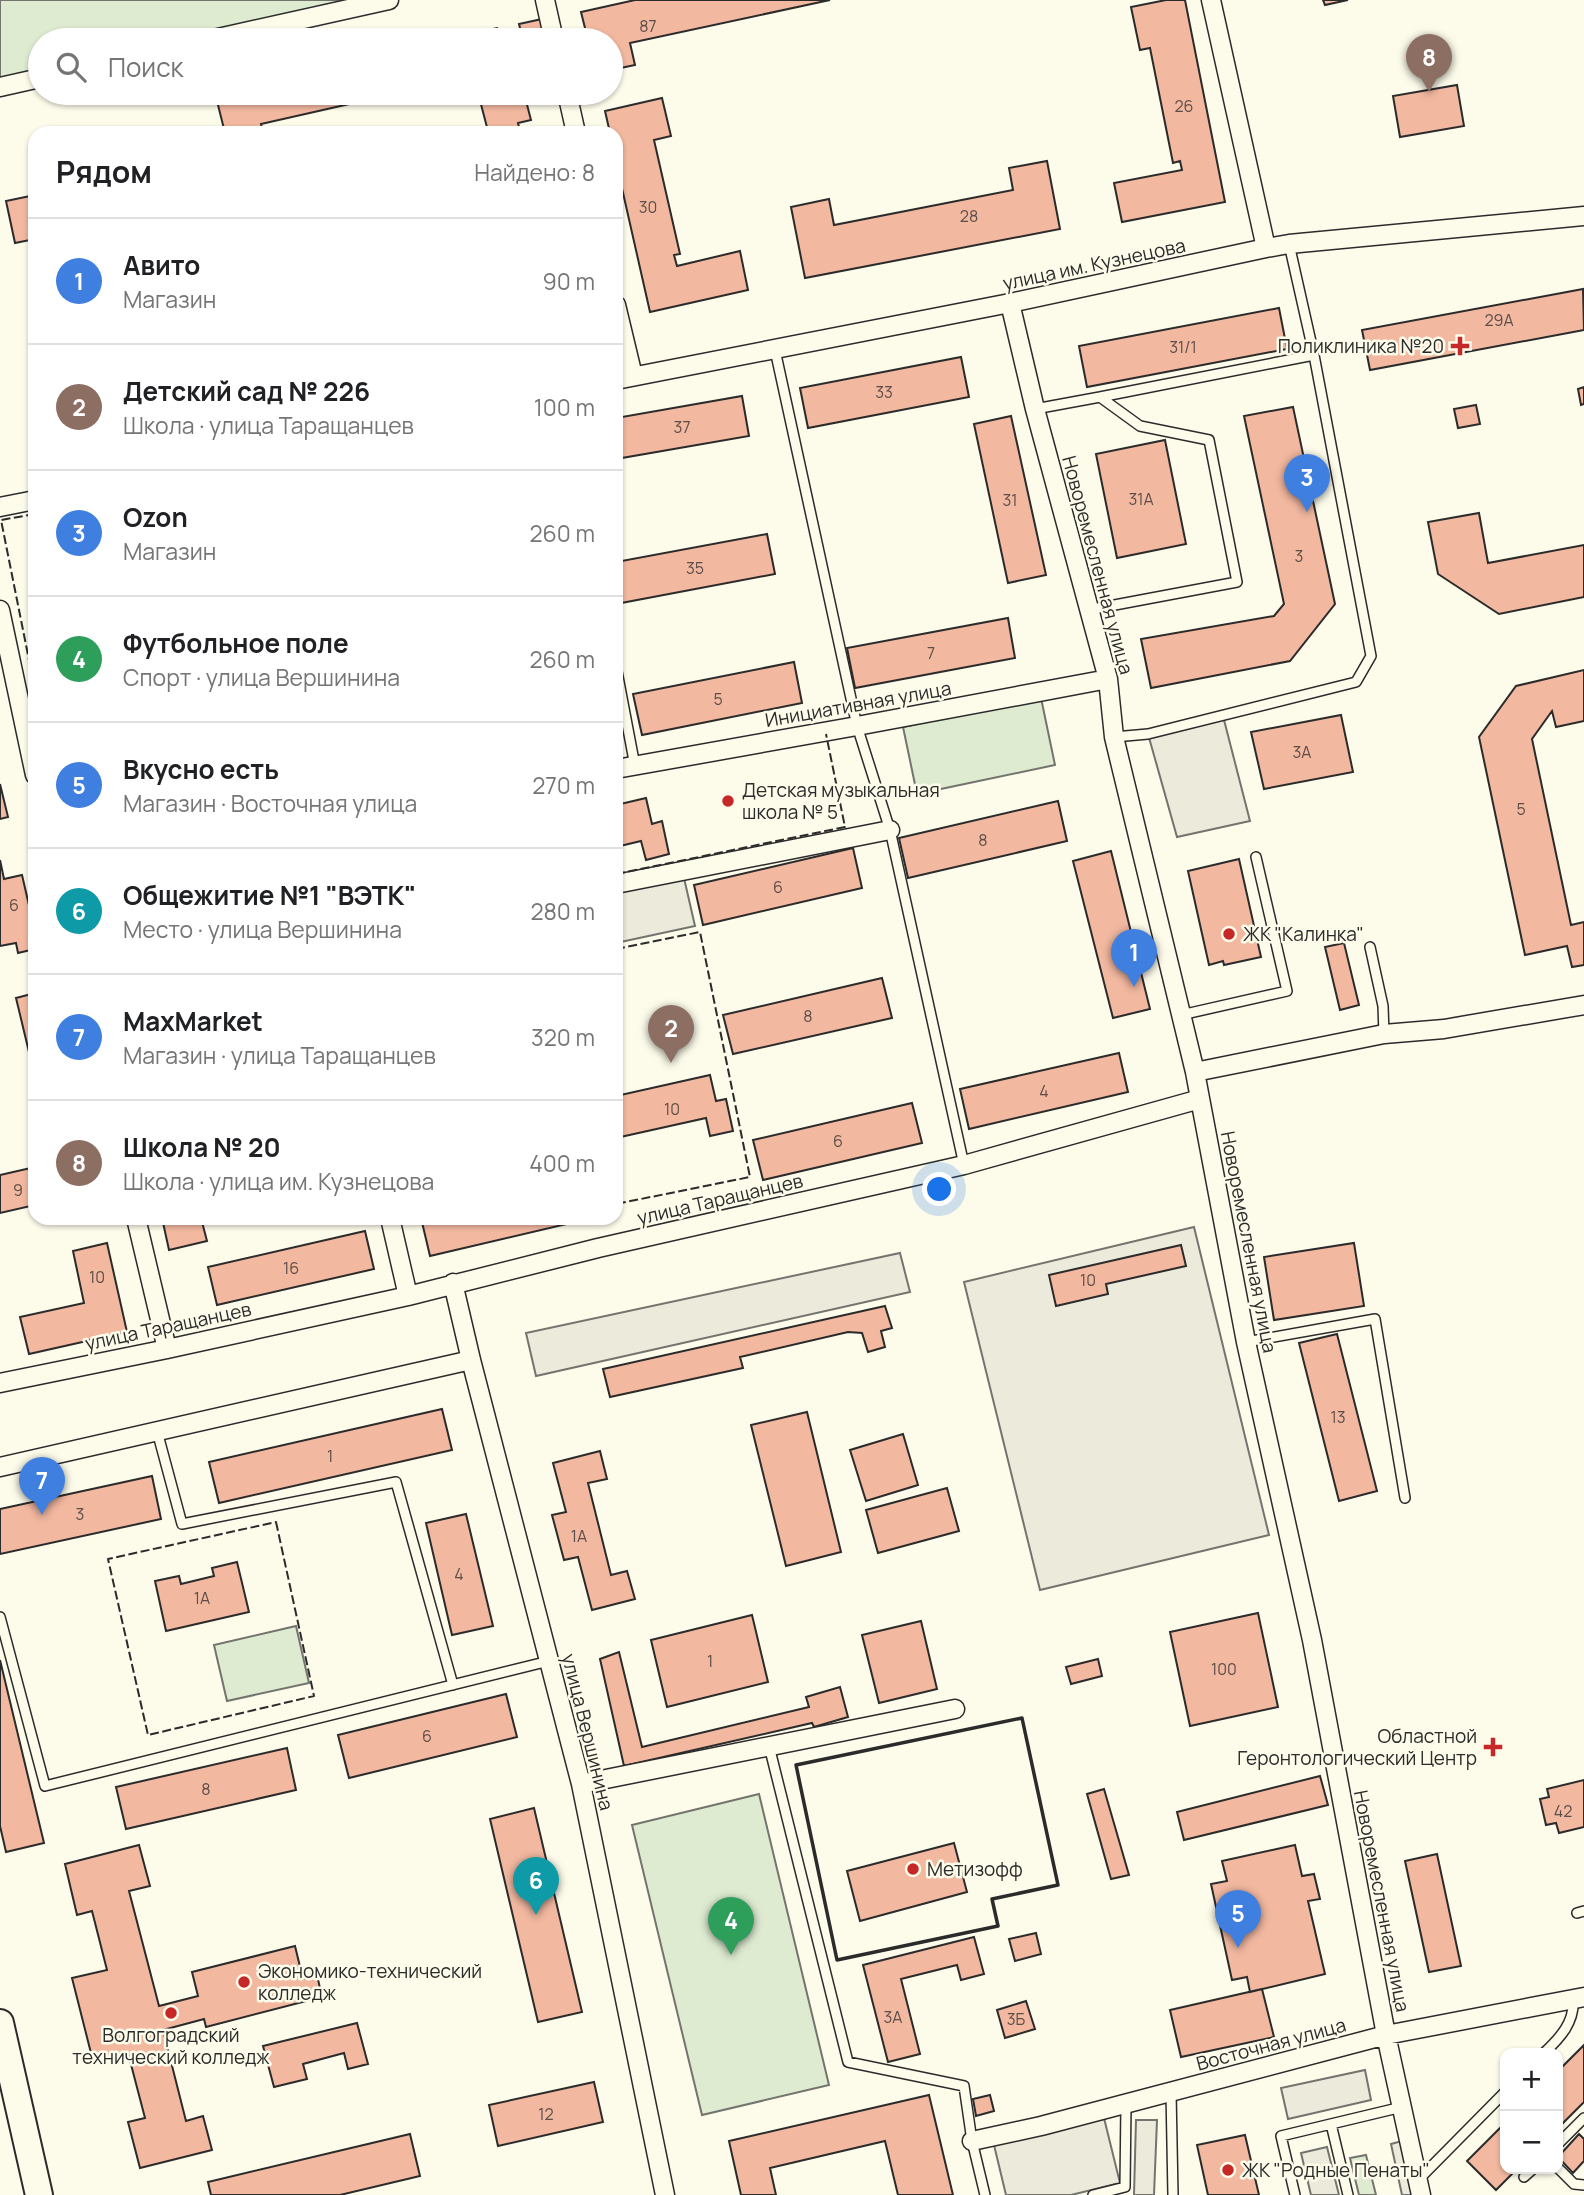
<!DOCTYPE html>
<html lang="ru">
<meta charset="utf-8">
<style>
body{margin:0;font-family:Manrope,sans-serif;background:#f2f2f2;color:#202124}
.controls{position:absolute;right:21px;bottom:21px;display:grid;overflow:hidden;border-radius:14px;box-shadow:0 2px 5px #0004}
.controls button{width:63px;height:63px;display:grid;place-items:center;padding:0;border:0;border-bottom:2px solid #e0e0e0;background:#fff;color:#202124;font:35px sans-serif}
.you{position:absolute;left:940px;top:1190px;width:24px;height:24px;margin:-18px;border:5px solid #fff;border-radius:50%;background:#1a73e8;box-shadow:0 0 0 10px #1a73e833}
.badge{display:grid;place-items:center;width:46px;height:46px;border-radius:50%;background:#b45309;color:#fff;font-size:23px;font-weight:700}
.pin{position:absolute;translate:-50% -58px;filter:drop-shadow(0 2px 4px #0008)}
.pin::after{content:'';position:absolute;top:37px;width:24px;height:21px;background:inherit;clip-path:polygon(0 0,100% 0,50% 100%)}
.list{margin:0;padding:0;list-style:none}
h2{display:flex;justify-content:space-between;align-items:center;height:91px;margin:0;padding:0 28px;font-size:30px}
h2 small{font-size:23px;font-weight:400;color:#757577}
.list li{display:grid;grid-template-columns:46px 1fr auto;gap:21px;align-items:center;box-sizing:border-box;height:126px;padding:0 28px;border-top:2px solid #e0e0e0}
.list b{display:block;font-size:26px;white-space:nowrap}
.list p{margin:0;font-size:23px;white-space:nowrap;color:#757577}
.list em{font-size:23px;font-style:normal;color:#757577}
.icon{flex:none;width:38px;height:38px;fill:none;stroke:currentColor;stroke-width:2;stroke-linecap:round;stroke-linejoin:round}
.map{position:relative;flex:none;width:1584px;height:2195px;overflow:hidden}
.search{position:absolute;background:#fff;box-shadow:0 2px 5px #0004;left:28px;top:28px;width:595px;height:77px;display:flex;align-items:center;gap:18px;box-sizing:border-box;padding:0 24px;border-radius:38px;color:#757577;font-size:26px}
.panel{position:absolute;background:#fff;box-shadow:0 2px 5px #0004;left:28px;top:126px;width:595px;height:1099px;border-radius:21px}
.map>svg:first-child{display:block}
</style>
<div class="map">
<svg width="1584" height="2195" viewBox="0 0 1584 2195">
<rect width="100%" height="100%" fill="#fdfbea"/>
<path fill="#deebd1" stroke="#74746e" stroke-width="2" d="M0,0H373L194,40H40V75L0,84Z
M1041,698L1055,765L917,794L903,727Z
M296,1626L309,1683L227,1701L214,1645Z
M759,1794L829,2085L702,2115L632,1825Z
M1366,2155L1376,2195H1359L1350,2158Z"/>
<path fill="#eceadb" stroke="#74746e" stroke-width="2" d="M1223,716L1250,821L1177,837L1148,734Z
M684,878L695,926L616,943V893Z
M1194,1227L1269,1535L1040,1590L964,1282Z
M900,1253L910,1292L536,1376L526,1333Z
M1365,2070L1371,2100L1288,2119L1281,2088Z
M1104,2118L1120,2183L1071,2195H1006L994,2145Z
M1136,2120H1157L1154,2195H1134Z
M1402,2141L1415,2195H1402L1391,2144Z
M1327,2147L1339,2195H1311L1301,2153Z"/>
<path fill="#f2b8a0" stroke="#2b2b2b" stroke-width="2" d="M635,0H830L630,43L635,65L611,70V40H588L581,12Z
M1166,0H1185L1225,202L1122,222L1114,183L1182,170L1180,161L1173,163L1150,48L1140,50L1131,7Z
M1323,0H1348L1325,5Z
M542,19L547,40H523L519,24Z
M497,28L511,40H445Z
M1457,85L1464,126L1400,137L1393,96Z
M215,93H398L261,124L263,133H225Z
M478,93H524L531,120L518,123L520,131L501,133L499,128L488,131Z
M662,98L671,136L654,140L680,254L674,255L677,266L740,251L748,290L650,312L616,162V133H610L605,111Z
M1047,161L1060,229L805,278L791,207L829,199L834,225L1013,190L1009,168Z
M35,195V239L15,243L6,201Z
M1583,289L1584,330L1370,370L1362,330Z
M1279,308L1287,349L1087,387L1079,346Z
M961,357L969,397L808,428L800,388Z
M1584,387V404L1581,405L1578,389Z
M742,396L749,436L616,459V418Z
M1476,405L1480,424L1458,428L1454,409Z
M1293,407L1335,604L1290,661L1151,688L1141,639L1274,616L1284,604L1244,416Z
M1011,416L1046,575L1008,583L974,424Z
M1165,440L1186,544L1117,558L1096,454Z
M1479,513L1488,563L1584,545V597L1499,614L1438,574L1428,522Z
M767,534L775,574L616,604V562Z
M1008,618L1015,658L855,688L847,648Z
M794,662L802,703L642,735L633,694Z
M1584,670V721L1556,727L1552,711L1532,739L1571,925L1584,922V965L1572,967L1567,946L1525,955L1479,737L1516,686Z
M1341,715L1353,772L1264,789L1251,732Z
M0,784L8,817L0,819Z
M646,798L652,824L662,821L669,854L646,860L641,841L616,847V805Z
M1058,801L1067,841L908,878L899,838Z
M853,848L862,888L703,925L694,885Z
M1111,851L1150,1009L1113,1018L1073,861Z
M1239,859L1261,957L1224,965L1223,961L1209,965L1188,871Z
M0,860L4,879L22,875L35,931V949L18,953L16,943L0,946Z
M1344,943L1359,1005L1340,1010L1325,947Z
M882,978L892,1018L733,1054L723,1015Z
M35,993V1077L16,998Z
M1119,1053L1128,1092L969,1129L960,1089Z
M710,1075L716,1101L726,1099L733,1131L710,1136L706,1118L616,1138V1096Z
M912,1103L922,1143L763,1180L753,1140Z
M35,1167V1205L0,1213V1175Z
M162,1218H201L207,1241L169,1250Z
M421,1218H588V1219L430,1256Z
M365,1231L374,1269L217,1305L208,1267Z
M107,1243L127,1332L29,1354L20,1317L84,1303L73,1251Z
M1354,1243L1364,1306L1274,1320L1264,1257Z
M1181,1245L1186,1266L1106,1284L1108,1294L1056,1306L1049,1275Z
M885,1306L892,1328L881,1331L885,1347L868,1352L862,1333L848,1332L740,1357L743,1368L610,1397L603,1369Z
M1337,1334L1377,1491L1339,1501L1299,1343Z
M442,1409L452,1450L219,1503L209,1462Z
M807,1412L841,1552L786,1566L751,1425Z
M903,1434L918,1485L866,1501L850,1450Z
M600,1451L607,1479L588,1483L611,1575L627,1571L635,1599L592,1610L578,1557L564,1560L552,1515L566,1512L553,1463Z
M152,1476L161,1519L0,1554V1509Z
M947,1488L959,1531L878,1553L866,1510Z
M466,1514L493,1626L452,1635L426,1523Z
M237,1562L249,1612L166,1631L155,1581L179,1576L181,1584L214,1576L212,1568Z
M1258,1613L1278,1707L1190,1726L1170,1632Z
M752,1615L768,1682L667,1707L651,1640Z
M921,1621L937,1689L879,1703L862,1635Z
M619,1652L642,1747L809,1707L806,1697L840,1687L848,1717L814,1727L812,1723L624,1766L600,1659Z
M1098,1659L1102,1676L1071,1684L1066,1667Z
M0,1660L44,1843L6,1852L0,1826Z
M506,1694L517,1737L349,1778L338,1735Z
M287,1748L296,1790L126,1829L116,1787Z
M1320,1776L1328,1805L1184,1840L1177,1812Z
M1584,1780V1827L1559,1833L1556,1823L1546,1825L1540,1799L1549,1797L1547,1789Z
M1104,1789L1129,1875L1111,1879L1087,1794Z
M534,1808L582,2012L538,2022L490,1819Z
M954,1843L967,1892L860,1921L847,1871Z
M139,1845L150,1886L129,1891L159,2006L198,1996L192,1972L295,1946L303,1979L317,1975L322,1997L206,2027L204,2019L163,2030L186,2121L203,2116L212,2150L140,2168L128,2122L145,2118L128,2053L93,2061L72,1978L107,1970L92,1911L77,1915L65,1864Z
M1295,1845L1302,1876L1314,1874L1320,1899L1308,1901L1325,1974L1250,1992L1247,1977L1232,1980L1211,1884L1227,1881L1222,1861Z
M1437,1854L1461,1966L1429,1972L1405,1861Z
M1036,1933L1041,1954L1015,1961L1009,1939Z
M974,1937L984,1974L961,1980L957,1965L901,1979L920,2054L888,2062L863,1965Z
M1262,1989L1274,2037L1181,2057L1170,2010Z
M1026,2001L1035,2029L1005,2038L997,2010Z
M357,2023L368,2064L348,2069L344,2053L303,2064L307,2079L274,2087L263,2046Z
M1584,2045V2102L1558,2128V2071Z
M594,2082L603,2122L498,2146L489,2105Z
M929,2095L953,2195H898L885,2141L770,2168L776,2195H741L729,2141Z
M990,2095L994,2111L976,2116L973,2099Z
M1505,2123V2169H1517L1496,2190L1467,2161Z
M410,2134L420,2176L340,2195H211L208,2182Z
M1579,2134L1584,2139V2161L1573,2173L1558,2157Z
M1245,2135L1259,2195H1208L1197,2145Z"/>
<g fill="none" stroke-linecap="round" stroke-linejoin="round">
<g stroke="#2b2b2b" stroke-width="12">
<path id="service" d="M775,350L857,726L890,830L964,1165
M1100,397L1314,355L1289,244
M1035,409L1100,397L1140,426L1209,440L1237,582L1088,610
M616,666L635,766
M1114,737L1148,734L1356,682L1371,656L1314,355
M1370,947L1383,1006L1384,1034
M1181,1015L1287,991L1256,857
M1246,1342L1375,1319L1405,1498
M157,1431L182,1524L396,1482L453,1685
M0,1617L45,1786L549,1661
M769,1746L848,2062L964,2086L972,2141L985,2195
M1577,1913L1584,1911
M1544,2053C1560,2038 1575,2022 1573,1999
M1171,2092L1173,2195
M1558,2144L1584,2118
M1558,2168L1574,2184L1584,2185
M1524,2177L1533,2169
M1418,2180L1505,2092
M1093,2195L1125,2187L1126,2104
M1295,2195L1281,2136L1331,2124
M1348,2195L1331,2124L1402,2107"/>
</g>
<g stroke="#2b2b2b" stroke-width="21">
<path id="minor" d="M545,0L554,40
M1211,0L1266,248
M209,40L389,0
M0,87L40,78
M567,93L576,133
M1010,303L1035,409L1108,679L1114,737L1195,1072L1246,1342L1312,1640L1386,2035L1421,2195
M616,305L633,376
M616,380L1010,303L1266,248L1289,244L1584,216
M0,507L35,500
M0,610L35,775
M616,769L857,726L1108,679
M616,884L890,830
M1195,1072L1384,1034L1444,1029L1584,1005
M136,1218L167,1349
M390,1218L408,1296
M453,1283L471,1360L581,1784L665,2195
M0,1383L167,1349L408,1296L598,1248L964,1165L1200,1099
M0,1467L471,1360
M581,1784L955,1709
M972,2141L1041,2126L1386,2035L1584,1997"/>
</g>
<g stroke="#2b2b2b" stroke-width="30">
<path id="secondary" d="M0,2023L39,2195"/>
</g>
<use href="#service" stroke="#fdfbea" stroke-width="9"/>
<use href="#minor" stroke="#fdfbea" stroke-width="18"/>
<use href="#secondary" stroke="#fdfbea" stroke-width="26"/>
<path stroke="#2b2b2b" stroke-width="2" stroke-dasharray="9 3.5" stroke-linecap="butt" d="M35,514L1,520L35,690
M616,874L845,827L826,734
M616,949L700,932L750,1177L616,1204
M276,1522L314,1696L148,1735L108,1559Z"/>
<path stroke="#2b2b2b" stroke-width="3.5" d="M1022,1718L1058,1885L992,1899L998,1926L837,1960L796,1765Z"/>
</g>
<g fill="#c62828" stroke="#fdfbea" stroke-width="2.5">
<path d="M1456.5 335.5h7v7h7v7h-7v7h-7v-7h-7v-7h7z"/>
<circle cx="728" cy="801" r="7"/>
<circle cx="1229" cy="934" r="7"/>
<path d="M1489.5 1736.5h7v7h7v7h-7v7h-7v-7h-7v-7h7z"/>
<circle cx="913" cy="1869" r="7"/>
<circle cx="244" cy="1982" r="7"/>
<circle cx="171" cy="2013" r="7"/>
<circle cx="1228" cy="2170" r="7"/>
</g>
<g text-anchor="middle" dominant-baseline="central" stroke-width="5" stroke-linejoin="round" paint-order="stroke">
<g font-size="16" fill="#5d4e48">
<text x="648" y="26">87</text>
<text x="1184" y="106">26</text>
<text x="648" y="207">30</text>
<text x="969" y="216">28</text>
<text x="1499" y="320">29А</text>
<text x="1183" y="347">31/1</text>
<text x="884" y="392">33</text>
<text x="682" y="427">37</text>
<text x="1141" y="499">31А</text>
<text x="1010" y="500">31</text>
<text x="1299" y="556">3</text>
<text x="695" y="568">35</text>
<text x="931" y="653">7</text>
<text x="718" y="699">5</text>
<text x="1302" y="752">3А</text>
<text x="1521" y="809">5</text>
<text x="983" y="840">8</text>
<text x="778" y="887">6</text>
<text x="14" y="905">6</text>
<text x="808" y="1016">8</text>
<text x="1044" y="1091">4</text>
<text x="672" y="1109">10</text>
<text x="838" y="1141">6</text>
<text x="18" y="1190">9</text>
<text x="291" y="1268">16</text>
<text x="97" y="1277">10</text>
<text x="1088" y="1280">10</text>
<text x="1338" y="1417">13</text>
<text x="330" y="1456">1</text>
<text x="80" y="1514">3</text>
<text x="579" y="1536">1А</text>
<text x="459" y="1574">4</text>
<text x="202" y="1598">1А</text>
<text x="710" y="1661">1</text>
<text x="1224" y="1669">100</text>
<text x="427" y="1736">6</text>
<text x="206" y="1789">8</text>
<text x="1563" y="1811">42</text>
<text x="893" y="2017">3А</text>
<text x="1016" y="2019">3Б</text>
<text x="546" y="2114">12</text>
</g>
<g font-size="19" fill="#2b2b2b" stroke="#fdfbea">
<text transform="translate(1094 264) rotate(-12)">улица им. Кузнецова</text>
<text transform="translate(1098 565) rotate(75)">Новоремесленная улица</text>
<text transform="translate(858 704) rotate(-10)">Инициативная улица</text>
<text transform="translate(720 1199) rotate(-13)">улица Таращанцев</text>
<text transform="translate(1249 1242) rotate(79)">Новоремесленная улица</text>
<text transform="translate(168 1326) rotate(-12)">улица Таращанцев</text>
<text transform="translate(588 1732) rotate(76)">улица Вершинина</text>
<text transform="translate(1382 1901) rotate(79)">Новоремесленная улица</text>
<text transform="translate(1271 2044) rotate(-15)">Восточная улица</text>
</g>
<g font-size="19" fill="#2b2b2b" stroke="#fdfbea" text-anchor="start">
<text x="1444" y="346" text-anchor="end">Поликлиника №20</text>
<text x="742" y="790">Детская музыкальная<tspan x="742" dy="22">школа № 5</tspan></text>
<text x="1243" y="934">ЖК "Калинка"</text>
<text x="1477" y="1736" text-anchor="end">Областной<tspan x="1477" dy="22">Геронтологический Центр</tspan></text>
<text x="927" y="1869">Метизофф</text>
<text x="258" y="1971">Экономико-технический<tspan x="258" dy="22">колледж</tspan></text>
<text x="171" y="2035" text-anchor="middle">Волгоградский<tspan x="171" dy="22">технический колледж</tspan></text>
<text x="1242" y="2170">ЖК "Родные Пенаты"</text>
</g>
</g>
</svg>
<div class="controls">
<button>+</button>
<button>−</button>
</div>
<div class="you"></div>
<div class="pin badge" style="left:1134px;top:987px;background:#3f7fe0">1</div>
<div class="pin badge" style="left:671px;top:1063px;background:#8d6e63">2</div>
<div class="pin badge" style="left:1307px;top:512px;background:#3f7fe0">3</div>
<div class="pin badge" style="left:731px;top:1955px;background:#2e9e5b">4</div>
<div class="pin badge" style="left:1238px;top:1948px;background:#3f7fe0">5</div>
<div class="pin badge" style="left:536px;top:1915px;background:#0f9aa8">6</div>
<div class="pin badge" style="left:42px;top:1515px;background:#3f7fe0">7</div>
<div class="pin badge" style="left:1429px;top:92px;background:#8d6e63">8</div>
<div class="search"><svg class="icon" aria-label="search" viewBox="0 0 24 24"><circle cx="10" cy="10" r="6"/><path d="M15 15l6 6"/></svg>Поиск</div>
<section class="panel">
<h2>Рядом<small>Найдено: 8</small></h2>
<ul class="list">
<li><span class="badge" style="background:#3f7fe0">1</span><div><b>Авито</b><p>Магазин</p></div><em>90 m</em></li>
<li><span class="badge" style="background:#8d6e63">2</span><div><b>Детский сад № 226</b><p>Школа · улица Таращанцев</p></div><em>100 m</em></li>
<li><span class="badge" style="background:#3f7fe0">3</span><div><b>Ozon</b><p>Магазин</p></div><em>260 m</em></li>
<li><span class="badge" style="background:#2e9e5b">4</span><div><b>Футбольное поле</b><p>Спорт · улица Вершинина</p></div><em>260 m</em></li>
<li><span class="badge" style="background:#3f7fe0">5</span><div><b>Вкусно есть</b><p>Магазин · Восточная улица</p></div><em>270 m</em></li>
<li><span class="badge" style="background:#0f9aa8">6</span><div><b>Общежитие №1 &quot;ВЭТК&quot;</b><p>Место · улица Вершинина</p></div><em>280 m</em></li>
<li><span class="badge" style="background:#3f7fe0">7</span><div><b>MaxMarket</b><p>Магазин · улица Таращанцев</p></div><em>320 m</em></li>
<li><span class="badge" style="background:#8d6e63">8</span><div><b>Школа № 20</b><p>Школа · улица им. Кузнецова</p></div><em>400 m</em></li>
</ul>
</section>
</div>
